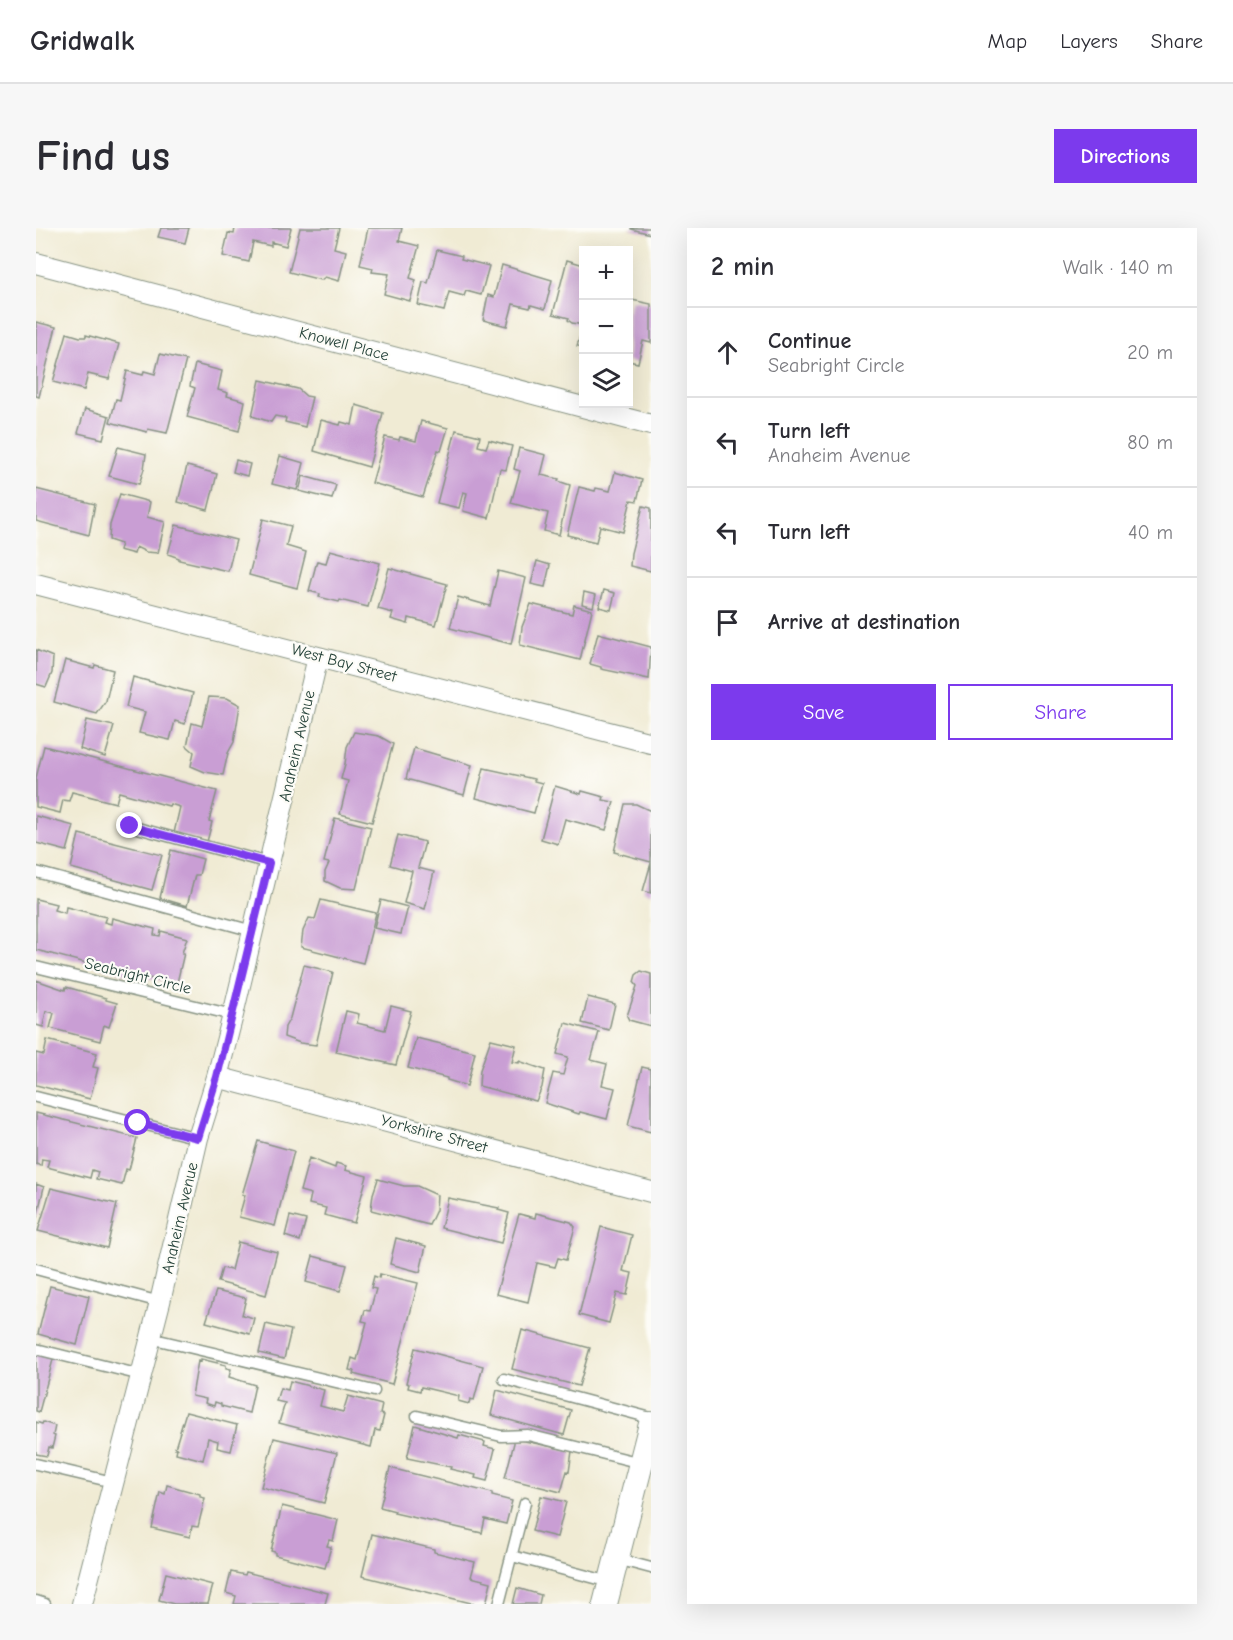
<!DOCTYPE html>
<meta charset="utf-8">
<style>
body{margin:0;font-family:"Comic Neue",sans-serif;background:#f7f7f7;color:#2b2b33}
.controls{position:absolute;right:18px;top:18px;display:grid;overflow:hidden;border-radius:0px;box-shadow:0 6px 24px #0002}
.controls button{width:54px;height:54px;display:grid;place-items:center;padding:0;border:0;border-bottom:2px solid #e1e1e2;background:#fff;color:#2b2b33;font:30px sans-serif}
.stop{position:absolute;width:18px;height:18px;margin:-14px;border:4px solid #7c3aed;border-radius:50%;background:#fff}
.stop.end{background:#7c3aed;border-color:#fff;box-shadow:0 2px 6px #0008}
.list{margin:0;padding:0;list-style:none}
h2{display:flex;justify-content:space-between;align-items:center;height:78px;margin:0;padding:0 24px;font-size:26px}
h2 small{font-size:20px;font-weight:400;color:#7c7c81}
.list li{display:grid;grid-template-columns:39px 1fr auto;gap:18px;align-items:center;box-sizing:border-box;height:90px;padding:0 24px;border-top:2px solid #e1e1e2}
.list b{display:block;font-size:22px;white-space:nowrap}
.list p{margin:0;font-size:20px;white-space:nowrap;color:#7c7c81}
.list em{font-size:20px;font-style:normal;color:#7c7c81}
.actions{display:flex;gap:12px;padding:18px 24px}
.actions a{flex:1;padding:14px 0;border:2px solid #7c3aed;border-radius:0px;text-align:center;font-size:21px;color:#7c3aed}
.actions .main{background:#7c3aed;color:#fff}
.icon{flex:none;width:33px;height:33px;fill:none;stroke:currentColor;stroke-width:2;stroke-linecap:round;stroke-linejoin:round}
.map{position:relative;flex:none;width:615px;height:1376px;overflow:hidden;border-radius:0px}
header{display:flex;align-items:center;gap:36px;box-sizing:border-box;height:84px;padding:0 30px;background:#fff;border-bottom:2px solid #e1e1e2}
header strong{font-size:28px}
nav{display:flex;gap:33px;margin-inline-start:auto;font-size:21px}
.intro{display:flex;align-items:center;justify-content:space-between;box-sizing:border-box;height:144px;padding:0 36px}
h1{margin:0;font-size:42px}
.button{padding:15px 27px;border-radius:0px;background:#7c3aed;color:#fff;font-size:21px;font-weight:700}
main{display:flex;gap:36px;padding:0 36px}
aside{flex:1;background:#fff;border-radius:0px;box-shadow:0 6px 24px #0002}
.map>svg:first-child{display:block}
</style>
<header>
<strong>Gridwalk</strong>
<nav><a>Map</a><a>Layers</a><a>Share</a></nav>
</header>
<div class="intro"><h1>Find us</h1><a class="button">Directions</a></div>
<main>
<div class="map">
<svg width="615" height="1376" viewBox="0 0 615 1376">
<rect width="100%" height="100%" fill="#fdfcf7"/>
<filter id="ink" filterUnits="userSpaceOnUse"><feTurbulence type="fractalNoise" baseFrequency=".0167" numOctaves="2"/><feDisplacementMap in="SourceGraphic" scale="12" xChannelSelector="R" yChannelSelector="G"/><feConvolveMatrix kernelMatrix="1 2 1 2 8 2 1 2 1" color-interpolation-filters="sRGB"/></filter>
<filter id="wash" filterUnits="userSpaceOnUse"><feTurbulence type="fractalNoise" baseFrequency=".008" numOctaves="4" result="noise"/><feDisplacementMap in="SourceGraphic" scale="24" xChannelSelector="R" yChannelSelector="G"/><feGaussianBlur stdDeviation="1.35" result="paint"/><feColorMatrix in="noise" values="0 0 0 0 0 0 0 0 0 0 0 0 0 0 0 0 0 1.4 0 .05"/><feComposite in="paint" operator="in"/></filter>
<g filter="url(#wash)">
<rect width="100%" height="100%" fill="#f0ebd4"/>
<g id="blocks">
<path fill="#c99ed4" d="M125,0H153L149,15L122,9Z
M199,0H255L250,18L235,14V18L217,14L213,34L187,28L192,5L198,6Z
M264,0H303L298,20L310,23L303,53L289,49L285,52L253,44Z
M332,0H366L363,13L383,18L374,50L380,52L374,73L348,66L353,46L336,44L337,40L324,37Z
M595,0H615V6L595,1Z
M401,22L426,28L425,31L453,38L445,67L430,63L428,68L413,64L408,83L382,77L387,54L392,55Z
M531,32L548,37V97L536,95L532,92L533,90L517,86Z
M466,37L516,52L509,81L495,77L494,80L477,76L471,98L447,92L452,67L458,69Z
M596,72L615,76V115L607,113L602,135L592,133V86Z
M0,94L20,99L3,169L0,168Z
M547,98H548V119L541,118Z
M31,105L44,109H50V107L83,116L73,151L52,146L48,162L17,154Z
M124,126L150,132L131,205L112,201L111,204L74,194L80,171L84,172L91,143L107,147L108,143L119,146Z
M159,136L186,143L182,162L192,165L191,168L209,173L203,203L151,189L159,160L154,158Z
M224,152L262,161L270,168L276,169L269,199L249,194L250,190L239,188L235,194L216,188Z
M320,177L347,185L333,239L278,223L285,192L304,197L305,194L316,197Z
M49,181L73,188L67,211L42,205Z
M385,193L412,200L405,223L402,222L387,269L336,255L349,209L363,212L364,209L380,213Z
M420,202L444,208L442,218L450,220L453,212L476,218L470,242L464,241L453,290L427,283L431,265L427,264L423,280L401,275Z
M82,219L110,226L108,241L103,256L73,248Z
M483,220L510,227L505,247L523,251L522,253L534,257L523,307L508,303L512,285L475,275L484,243L478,241Z
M244,228L268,235L261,262L236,256Z
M200,232L214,236L211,248L197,244Z
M151,238L181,246L172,282L142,274Z
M579,244L606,252L601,273L595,272L587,304L564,298L560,314L531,307L543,259L559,263L560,260L574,263Z
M267,248L300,257L296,271L263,263Z
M0,261L59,276L53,307L0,293Z
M84,266L114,274L111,289L129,294L122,325L110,324L100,319L98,326L83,322L85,316L73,312L74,297Z
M607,278L615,280V343L594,338L595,325Z
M227,291L255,298L250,318L270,324L261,360L213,347Z
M140,297L200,312L192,343L143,332V330L132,326Z
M294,322L344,335L332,379L304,372L303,374L283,369L284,366L273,363L281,333L290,335Z
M501,333L514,337L509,359L495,356Z
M353,340L411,356L400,397L373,390L372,396L355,391L357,385L342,381Z
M462,343L490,350L475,416L414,400L422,369L454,378Z
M568,362L579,365L575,382L563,379Z
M548,364L560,367L557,379L546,376Z
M495,376L536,386L538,377L556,382L544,432L484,417L486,399Z
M562,405L615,419L613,451L565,441V439L554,436Z
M0,422L17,429L16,445L10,459L0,456Z
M29,432L58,440L59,437L77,442L70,473L61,486L18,474Z
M97,449L157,465L149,496L139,493L134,512L103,505L109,484L90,479Z
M173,469L191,470L204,477L198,514L192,525L187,547L169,544L155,538L158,524L151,518L156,495L166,498Z
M51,492L78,498L69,529L44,521Z
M318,504L343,508L357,516L336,594L304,586L312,553L305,551L309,536L311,519Z
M8,518L181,563L173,593L176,594L171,614L138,605L144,579L134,576L133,578L83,564L80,575L36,564L33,573L27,572L24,585L0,579V550Z
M378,520L436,537L428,567L370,551Z
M448,540L498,551V553L506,555L498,585L440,570Z
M519,558L545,566L546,563L568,569L567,572L578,574L570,602L529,591L522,616L505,611Z
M589,576H600L615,583V634L578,624Z
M0,588L38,598L31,623L0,615Z
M299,590L335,599L320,661L304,660L289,653V644L293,635L288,634Z
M43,606L126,627L116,662L35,640Z
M362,607L389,614L382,640L398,644L389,681L368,675L376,643L354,637Z
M135,622L167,631L163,647H159L151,678L124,670Z
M615,635V665L607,663Z
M0,671L20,676L18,682L29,685L30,679L70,689L68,694L75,696L76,690L119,701L118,707L124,708L125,703L151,710L146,725H148L141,755L100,748L0,722Z
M285,672L340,685L327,735L265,719L267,703L273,690L279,691Z
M345,672L372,679L365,706L338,700Z
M268,737L297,744L280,817L264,815L248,809L249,799L254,790Z
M605,743L615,746V798L593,792L591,788L601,758L598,754L600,747Z
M0,752L29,762L30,759L70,770V772L81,775L73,799L68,797L64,813L14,800L18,785L10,783L7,799L0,797Z
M552,769L579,776L573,802L546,795Z
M355,778L375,783L360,837L300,824L310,783L323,786L321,795L349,802Z
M529,795L563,804L555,832L571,836L566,857L579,860L571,891L544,884L543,886L509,875L517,845L527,847L532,829L521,826Z
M380,810L439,824L431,858L411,852V850L372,840Z
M455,811L480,817L476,834L483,835V833L509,842L506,859L500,873L443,858L444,842Z
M11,812L61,825L57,839L62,840L54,871L0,857V825L8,827Z
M606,839L615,841V904L592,898Z
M0,885L101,910L93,942L90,941L86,957L60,951L62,944L56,942L54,950L11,939L13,932L6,931L5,938L0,936Z
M222,913L258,923L239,998L203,989L209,967H206Z
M273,930L299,940L300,935L310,938L309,942L331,948L318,995L288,987L290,980L273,976L275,966L264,963Z
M342,951L368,958H381L401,967L400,982L393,997L335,982L337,966Z
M0,956L8,959L1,989H0Z
M15,960L81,976L71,1020L2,1003Z
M412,970L463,980L462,982L473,985L465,1015L405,1000Z
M500,985L535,994L539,999L530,1032L522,1030L519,1039L501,1035L492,1074L460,1066L483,986L499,990Z
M254,988L270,992L264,1013L249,1008Z
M565,999L596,1007L587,1043L596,1045L591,1067L581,1065L573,1095L543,1087Z
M360,1010L390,1018L384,1044L354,1036Z
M202,1014L241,1024L230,1067L182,1054L186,1040L195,1042Z
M277,1028L311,1037L304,1063L270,1054Z
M344,1046L382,1055L356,1156L317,1146L318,1143L313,1142L316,1130L321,1132L331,1094L326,1093L329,1082L334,1083L340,1061L335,1060L338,1048L343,1050Z
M14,1058L53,1068L41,1117L2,1106Z
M180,1063L210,1070L206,1087L218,1090L214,1106L170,1094Z
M230,1096L255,1102L248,1131L223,1125Z
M486,1102L554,1120L543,1158L476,1141Z
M379,1120L447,1138L438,1172L434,1171L433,1176L422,1173L423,1168L385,1159L384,1163L372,1160L373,1156L370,1155Z
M0,1122L18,1128L3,1184L0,1183Z
M165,1131L190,1137V1140L195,1141L193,1149L219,1157L213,1185L185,1178V1176L179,1174L178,1178L169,1175L170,1171L156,1168L162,1133L165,1134Z
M254,1153L288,1162L284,1178L307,1184L312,1168L346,1177L344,1186L348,1187L344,1203L339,1202L335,1219L243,1195L249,1175L240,1173L244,1160L252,1162Z
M461,1162L535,1182L528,1207L455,1187Z
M150,1184L201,1197L195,1223L181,1220L182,1213L172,1210L167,1232L140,1225L141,1220H139Z
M0,1194L6,1196L7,1194L19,1198L17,1207L19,1208L16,1220L13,1219L11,1228L0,1226Z
M379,1197L422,1210L423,1207L449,1214L448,1218L459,1221L451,1253L439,1250L440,1247L414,1241L415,1239L371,1230Z
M238,1210L301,1225L288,1275L225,1259Z
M479,1211L536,1223L533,1244L531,1243L525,1264L469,1250Z
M354,1240L456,1265V1268L476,1273L470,1296L449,1291L446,1305L358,1285L359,1283L344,1279Z
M131,1257L164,1266V1269L169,1270L162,1299L156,1298L154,1309L116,1300L124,1264L129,1266Z
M505,1268L530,1274L521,1309L496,1303Z
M246,1278L302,1292L297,1313L293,1312L291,1318L295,1319L289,1340L239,1327V1324L235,1323Z
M336,1306L398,1321V1324L439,1334L435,1349L455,1354L450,1376H439L326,1348Z
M195,1344L209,1347L210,1344L292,1365L289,1376H198L200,1368L190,1365Z
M130,1345L177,1357L172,1376H138L123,1372Z
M481,1360L505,1367L503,1376H477Z"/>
</g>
</g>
<g filter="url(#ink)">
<use href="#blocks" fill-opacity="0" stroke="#889484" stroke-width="1.5"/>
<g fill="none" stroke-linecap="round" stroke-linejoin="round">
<g stroke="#889484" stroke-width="13">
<path id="service" d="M94,598L233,635
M0,644L217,703
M0,739L197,787
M0,869L162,910
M0,1041L124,1074
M114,1110L338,1163
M0,1121L105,1147
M468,1151L615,1190
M381,1188L465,1208L492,1207L605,1235
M0,1236L77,1254
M476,1328L574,1354
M581,1331L615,1340
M0,1373L9,1376
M463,1376L489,1275"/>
</g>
<g stroke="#889484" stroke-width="22">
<path id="minor" d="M0,35L615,197
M0,356L615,515
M181,849L615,964
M46,1376L124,1074L162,910L181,849L197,787L282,429"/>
</g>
<g stroke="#889484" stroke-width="26">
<path id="tertiary" d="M569,1376L615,1196"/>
</g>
<use href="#service" stroke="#fff" stroke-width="10"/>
<use href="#minor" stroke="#fff" stroke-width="20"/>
<use href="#tertiary" stroke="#fff" stroke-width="24"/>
</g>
</g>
<g fill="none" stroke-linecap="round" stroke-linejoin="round" filter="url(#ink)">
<path stroke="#7c3aed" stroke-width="8" d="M94,598L233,635L181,849L162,910L102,895"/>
</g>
<g text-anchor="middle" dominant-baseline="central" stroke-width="4.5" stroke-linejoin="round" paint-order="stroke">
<g font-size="16" fill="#1f3d34" stroke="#fdfcf7">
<text transform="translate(308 116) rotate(15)">Knowell Place</text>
<text transform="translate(308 435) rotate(15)">West Bay Street</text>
<text transform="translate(261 518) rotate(-77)">Anaheim Avenue</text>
<text transform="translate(102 748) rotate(14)">Seabright Circle</text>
<text transform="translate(398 906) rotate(15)">Yorkshire Street</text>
<text transform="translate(144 990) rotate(-77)">Anaheim Avenue</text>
</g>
</g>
</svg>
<div class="controls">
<button>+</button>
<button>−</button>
<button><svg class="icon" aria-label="layers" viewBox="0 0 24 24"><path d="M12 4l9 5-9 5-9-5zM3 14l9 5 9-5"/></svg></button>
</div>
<div class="stop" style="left:102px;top:895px"></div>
<div class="stop end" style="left:94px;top:598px"></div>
</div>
<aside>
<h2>2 min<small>Walk · 140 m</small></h2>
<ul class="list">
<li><svg class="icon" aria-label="ahead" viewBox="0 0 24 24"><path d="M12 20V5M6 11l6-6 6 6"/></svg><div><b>Continue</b><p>Seabright Circle</p></div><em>20 m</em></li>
<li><svg class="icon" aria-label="left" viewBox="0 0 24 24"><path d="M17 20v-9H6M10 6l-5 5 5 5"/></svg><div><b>Turn left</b><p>Anaheim Avenue</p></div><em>80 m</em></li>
<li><svg class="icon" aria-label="left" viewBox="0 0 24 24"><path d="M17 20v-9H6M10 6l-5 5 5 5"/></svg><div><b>Turn left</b></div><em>40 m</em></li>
<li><svg class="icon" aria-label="arrive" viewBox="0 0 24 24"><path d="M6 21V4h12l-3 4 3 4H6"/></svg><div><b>Arrive at destination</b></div></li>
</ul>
<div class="actions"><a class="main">Save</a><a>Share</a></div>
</aside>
</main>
